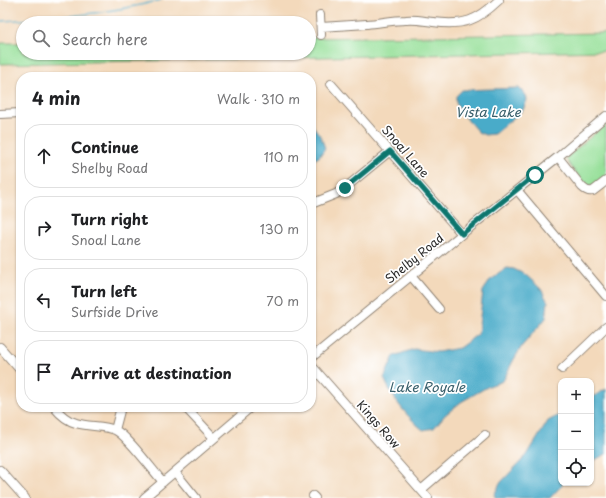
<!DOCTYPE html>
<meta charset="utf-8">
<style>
body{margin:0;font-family:"Playpen Sans",sans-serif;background:#f2f2f2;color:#202124}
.controls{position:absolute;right:12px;bottom:12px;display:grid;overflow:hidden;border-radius:8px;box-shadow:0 1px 3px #0004}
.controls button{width:36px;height:36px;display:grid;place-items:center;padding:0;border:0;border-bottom:1px solid #e0e0e0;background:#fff;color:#202124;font:20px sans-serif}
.stop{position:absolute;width:12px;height:12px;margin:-9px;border:3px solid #0f766e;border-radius:50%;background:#fff}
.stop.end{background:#0f766e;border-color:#fff;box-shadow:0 1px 4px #0008}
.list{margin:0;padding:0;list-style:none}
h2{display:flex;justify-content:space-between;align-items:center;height:52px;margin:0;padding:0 16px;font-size:17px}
h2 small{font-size:13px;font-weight:400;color:#757577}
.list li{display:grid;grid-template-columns:26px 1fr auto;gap:12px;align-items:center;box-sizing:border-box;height:64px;margin:0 8px 8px;padding:0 8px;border:1px solid #e0e0e0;border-radius:16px}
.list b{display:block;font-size:15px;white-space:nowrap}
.list p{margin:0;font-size:13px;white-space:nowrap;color:#757577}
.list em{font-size:13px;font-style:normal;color:#757577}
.icon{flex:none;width:22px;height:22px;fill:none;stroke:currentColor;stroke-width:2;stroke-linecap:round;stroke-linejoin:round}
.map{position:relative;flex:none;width:606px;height:498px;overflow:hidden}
.search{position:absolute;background:#fff;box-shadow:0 1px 3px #0004;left:16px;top:16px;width:300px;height:44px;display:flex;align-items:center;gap:10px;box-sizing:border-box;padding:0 14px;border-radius:22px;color:#757577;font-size:15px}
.panel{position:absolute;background:#fff;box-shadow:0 1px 3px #0004;left:16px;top:72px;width:300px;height:340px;border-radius:16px}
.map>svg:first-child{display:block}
</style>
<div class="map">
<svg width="606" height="498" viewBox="0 0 606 498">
<rect width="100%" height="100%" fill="#fff"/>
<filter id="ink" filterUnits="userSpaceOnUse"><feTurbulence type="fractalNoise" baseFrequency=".025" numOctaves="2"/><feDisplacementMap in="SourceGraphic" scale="8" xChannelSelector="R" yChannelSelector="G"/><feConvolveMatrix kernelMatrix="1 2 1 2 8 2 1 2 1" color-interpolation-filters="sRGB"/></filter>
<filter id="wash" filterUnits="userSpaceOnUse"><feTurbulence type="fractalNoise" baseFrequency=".012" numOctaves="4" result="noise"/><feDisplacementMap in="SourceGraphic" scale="16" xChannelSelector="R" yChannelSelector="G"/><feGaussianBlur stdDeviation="0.9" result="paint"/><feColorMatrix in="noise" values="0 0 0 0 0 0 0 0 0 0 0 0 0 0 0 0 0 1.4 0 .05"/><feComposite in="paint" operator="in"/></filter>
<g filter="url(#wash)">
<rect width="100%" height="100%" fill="#f3d9bb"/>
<path fill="#97e09a" stroke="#618662" d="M606,33V51L0,64V43H23V53H309V38Z
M606,124V178C600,182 594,189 586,186L569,164L566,159L567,157Z"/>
<path fill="#4aabc9" stroke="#3a6b7a" d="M519,88L526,95L527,100L523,110L494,134L485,135L478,132L465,117L456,103V96L462,90Z
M311,123L321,137L325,148L319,157L311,161Z
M507,268L514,269L526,275L541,289L548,302L546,318L522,346L513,361L503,381L489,386L461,402L445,415L434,428L423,430C407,417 392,398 384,378L394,356L414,349L438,352L459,348L478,334L483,291L491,279Z
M606,389V454L591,462V398Z
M561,414V483H564L550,498H496L494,495L501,482L527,455L548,421Z"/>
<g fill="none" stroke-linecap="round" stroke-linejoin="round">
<path stroke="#4aabc9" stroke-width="1.5" d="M0,21C54,18 108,14 161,0"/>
</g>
</g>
<g filter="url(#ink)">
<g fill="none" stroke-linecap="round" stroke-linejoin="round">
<g stroke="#8f8273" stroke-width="10">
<path id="minor" d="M320,15L321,35
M321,27C336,26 351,25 367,24C380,23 393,20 406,20C415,19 424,21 433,22C464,26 477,21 499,0
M331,84L462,234
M0,114L21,113
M558,157L582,187C585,190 589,192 593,191L606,181
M517,190L606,296
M311,204L336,194L345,188L390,151
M411,276L439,309
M0,347L21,371
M311,358L462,234L558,157L606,116
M311,365L428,498
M562,369L606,327
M54,407C59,413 67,421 76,423C88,427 103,425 115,430C126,434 154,472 163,482
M185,407L214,438
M115,430L121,407
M0,470L25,498
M175,472L196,498
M421,490L485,435
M313,496L315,498
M144,498L251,407"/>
</g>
<use href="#minor" stroke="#fff" stroke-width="8"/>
</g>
</g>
<g fill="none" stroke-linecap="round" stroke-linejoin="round" filter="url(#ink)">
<path stroke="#0f766e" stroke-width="5" d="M345,188L390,151L462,234L535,175"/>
</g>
<g text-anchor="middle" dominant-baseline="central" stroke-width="3.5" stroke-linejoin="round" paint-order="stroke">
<g font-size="12" fill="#2b2b2b" stroke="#fff">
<text transform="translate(406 151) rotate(49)">Snoal Lane</text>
<text transform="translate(414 258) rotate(-39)">Shelby Road</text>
<text transform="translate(379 424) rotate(49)">Kings Row</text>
</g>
<g font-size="13" font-style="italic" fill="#375e6a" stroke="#fff">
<text x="488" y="111">Vista Lake</text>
<text x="427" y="386">Lake Royale</text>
</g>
</g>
</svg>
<div class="controls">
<button>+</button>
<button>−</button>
<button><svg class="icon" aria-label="locate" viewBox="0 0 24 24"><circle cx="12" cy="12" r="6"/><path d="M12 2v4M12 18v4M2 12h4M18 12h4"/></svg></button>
</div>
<div class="stop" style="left:535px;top:175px"></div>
<div class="stop end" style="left:345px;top:188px"></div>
<div class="search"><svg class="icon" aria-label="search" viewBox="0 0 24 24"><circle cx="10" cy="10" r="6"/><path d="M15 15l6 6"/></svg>Search here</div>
<section class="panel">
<h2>4 min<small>Walk · 310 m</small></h2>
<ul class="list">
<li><svg class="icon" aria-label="ahead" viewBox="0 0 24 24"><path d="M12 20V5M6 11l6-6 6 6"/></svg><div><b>Continue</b><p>Shelby Road</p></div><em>110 m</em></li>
<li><svg class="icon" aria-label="right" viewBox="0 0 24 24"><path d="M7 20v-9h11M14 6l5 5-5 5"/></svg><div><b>Turn right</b><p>Snoal Lane</p></div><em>130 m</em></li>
<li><svg class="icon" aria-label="left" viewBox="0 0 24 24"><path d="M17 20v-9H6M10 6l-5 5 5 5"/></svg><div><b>Turn left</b><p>Surfside Drive</p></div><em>70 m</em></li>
<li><svg class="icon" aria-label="arrive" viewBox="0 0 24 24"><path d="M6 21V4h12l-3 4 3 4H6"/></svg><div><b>Arrive at destination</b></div></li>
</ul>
</section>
</div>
